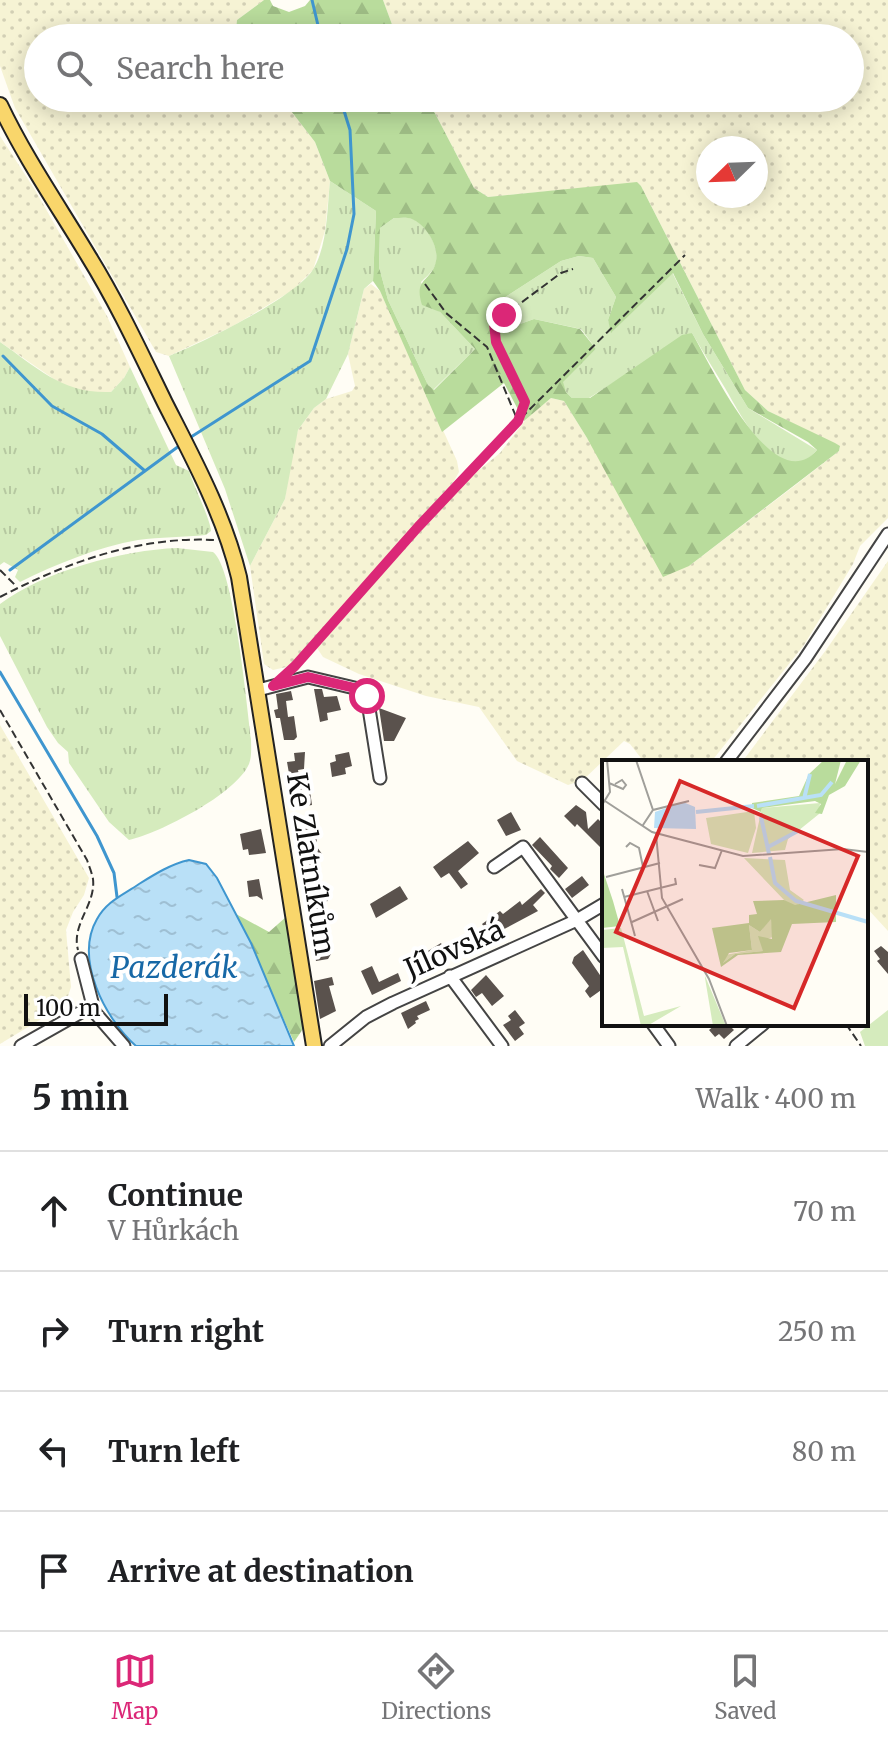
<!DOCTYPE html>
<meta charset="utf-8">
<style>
body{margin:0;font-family:Merriweather,serif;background:#f2f2f2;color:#202124}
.compass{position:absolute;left:696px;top:136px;width:72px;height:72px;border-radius:50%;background:#fff;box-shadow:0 4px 20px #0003;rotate:247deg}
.scale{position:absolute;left:24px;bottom:20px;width:144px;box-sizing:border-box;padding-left:8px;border:4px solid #111;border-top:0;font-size:22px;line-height:28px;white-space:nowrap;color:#111;-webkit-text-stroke:6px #fff;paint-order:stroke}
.stop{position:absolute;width:24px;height:24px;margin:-18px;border:6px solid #db2777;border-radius:50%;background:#fff}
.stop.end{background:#db2777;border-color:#fff;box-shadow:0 2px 8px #0008}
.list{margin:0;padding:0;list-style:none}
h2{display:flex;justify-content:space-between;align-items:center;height:104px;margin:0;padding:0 32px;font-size:34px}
h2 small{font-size:26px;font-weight:400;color:#757577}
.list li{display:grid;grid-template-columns:52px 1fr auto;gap:24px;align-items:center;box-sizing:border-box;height:120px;padding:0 32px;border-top:2px solid #e0e0e0}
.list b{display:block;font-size:30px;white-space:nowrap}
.list p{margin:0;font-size:26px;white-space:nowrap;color:#757577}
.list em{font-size:26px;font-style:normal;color:#757577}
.icon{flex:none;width:44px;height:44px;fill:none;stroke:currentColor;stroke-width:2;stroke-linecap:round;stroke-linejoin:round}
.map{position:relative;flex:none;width:888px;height:1046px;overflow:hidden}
.search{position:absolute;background:#fff;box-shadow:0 4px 20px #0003;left:24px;right:24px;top:24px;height:88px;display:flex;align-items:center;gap:20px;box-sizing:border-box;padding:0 28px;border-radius:44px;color:#757577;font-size:30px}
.sheet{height:584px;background:#fff}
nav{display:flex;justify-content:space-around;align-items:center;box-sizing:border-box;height:112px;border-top:2px solid #e0e0e0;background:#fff;font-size:22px;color:#757577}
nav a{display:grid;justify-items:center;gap:4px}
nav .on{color:#db2777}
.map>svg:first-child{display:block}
</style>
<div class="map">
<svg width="888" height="1046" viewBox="0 0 888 1046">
<defs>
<pattern id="farmland-dots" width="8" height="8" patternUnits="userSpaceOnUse" patternTransform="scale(2)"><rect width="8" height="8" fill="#f6f3d4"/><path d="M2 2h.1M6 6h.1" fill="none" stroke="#d2cfb5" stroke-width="1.8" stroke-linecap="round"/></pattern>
<pattern id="grass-tufts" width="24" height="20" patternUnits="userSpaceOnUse" patternTransform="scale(2)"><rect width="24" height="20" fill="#d5ebbd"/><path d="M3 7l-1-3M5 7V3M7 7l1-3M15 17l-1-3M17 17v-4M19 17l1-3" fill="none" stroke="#b6c8a1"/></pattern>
<pattern id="forest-firs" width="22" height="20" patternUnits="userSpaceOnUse" patternTransform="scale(2)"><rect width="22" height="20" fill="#b9dc9c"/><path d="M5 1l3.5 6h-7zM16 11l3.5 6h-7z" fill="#9ebc85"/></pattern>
<pattern id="water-ripples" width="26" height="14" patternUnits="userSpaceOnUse" patternTransform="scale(2)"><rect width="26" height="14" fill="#b9e0f7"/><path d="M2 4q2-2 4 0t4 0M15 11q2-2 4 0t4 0" fill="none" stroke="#9ebfd3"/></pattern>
</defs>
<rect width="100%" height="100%" fill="#fffdf5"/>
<path fill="url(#farmland-dots)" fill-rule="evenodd" d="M0,0H264L237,20L236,29L242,38H38V98H281L315,142L330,181L325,231L313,270L293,290L233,326L169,356L156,352L15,108L0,66Z
M383,0H888V518L860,546L853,564L804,645L711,762H644L630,744L624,741L583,780L568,785L517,761L479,707L426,696L359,674L323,657L317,648L326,635L467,480L500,453L527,418L551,398L564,401L587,438L689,566L793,487L839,451L840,447L768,411L745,390L641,186L637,183L488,197L474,188L427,98H850V38H397ZM708,148H756V196H708Z
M0,136L35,190L107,316L130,367L124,378L111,392H90L64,386L0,342Z
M371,284L380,291L457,461L459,472L454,481L296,660L286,667L273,670L264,664L250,566L285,499L293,448L298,430L314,408L326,399L352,391L355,386L348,354L364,289Z
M888,561V931L866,907V762H742L826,650Z
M0,725L89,878L84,895L73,912L66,930L71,987L68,996L61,1007L0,1044Z"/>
<path fill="url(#grass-tufts)" d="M330,181L376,211L373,281L364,289L348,354L326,399L314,408L298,430L285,499L250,566L225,489L169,356C202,343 292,299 312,271C328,247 327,208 330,181Z
M394,218C400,218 407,217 413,219C428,226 443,252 434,268C431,273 425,278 421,282L430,306L440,312L475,349L433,390L428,385L388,300L379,267L380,228Z
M579,256L593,258L616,297L608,320L612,332L672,272L703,334L748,408L817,450C780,493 740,414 725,388C714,370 703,352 692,333L589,398H572L566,392L562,382L596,349L581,329L534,319L520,324L502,323L493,305L561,261Z
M0,342C38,368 62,394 111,392L124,378L130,367L176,465L189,471C194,487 210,518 211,531L206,535C184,537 160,537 138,540C98,547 56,564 20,582L15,577L18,570L4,562L0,565Z
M177,548L213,552C234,567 247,707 251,739C251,747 252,756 249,764C236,794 160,833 129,840L109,822L69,763L68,752L58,743L47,727L0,636V604C44,571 123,550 177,548Z
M888,1010V1046H865L860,1032Z"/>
<path fill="url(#forest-firs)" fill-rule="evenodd" d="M264,0H270L273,6L289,12L305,6L310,0H383L397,38H242L236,29L237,20Z
M281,98H427L474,188L488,197L637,182L641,186L745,390L768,411L835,443L840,446L839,451L689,566L663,577L587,438L564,401L551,398L524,421L504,383L442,432L380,291L373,281L376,211L330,181L315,142ZM394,218C400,218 407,217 412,219C426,225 439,246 436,261C432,282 413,277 422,305L440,312L475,349L434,390L428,385L388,300L379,267L380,228ZM579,256L593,258L616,297L608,320L611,333L673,273L703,334L748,408L808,442L817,450C773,501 710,363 692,333L682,335L590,398H572L566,392L563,382L596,349L580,329L534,319L520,324L502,323L493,305L561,261Z
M236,914L269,932L286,917L305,1026L294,1042Z"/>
<path fill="url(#water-ripples)" stroke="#3f96cf" stroke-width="2" d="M189,860L206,864L217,878L251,943L294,1046H136C105,1019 74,959 97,919C107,901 123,895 139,884C155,874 171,864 189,860Z"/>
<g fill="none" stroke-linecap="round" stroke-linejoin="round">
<path stroke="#3f96cf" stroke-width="3" d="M312,0L321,38
M3,356L52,406L102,434L145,471
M191,437L310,361L347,249L354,214L350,130L340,98
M10,570L179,446
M0,672L97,836L114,873L117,897"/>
</g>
<path fill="#5a524d" d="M314,689H322L324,697L337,696L341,710L327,713L328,720L320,722Z
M291,691L293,700L286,701L288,717L294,716L297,737L294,740H284L280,718H276L274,710L278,709L276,694Z
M379,708L406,718L394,741H384Z
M305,752L304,769L298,770L302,792L310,791L312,805L295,808L287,762L295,761L294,753Z
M349,752L352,766L345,768L346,774L332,777L330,763L336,761L335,755Z
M576,805L586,812L588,829L598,819L604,825V851L577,824L575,827L564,816Z
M511,812L521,830L506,836L497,820Z
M316,821L317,847L322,854L318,860L319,868L310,869L309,862L302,859V840L300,841L298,833L302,832L301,824Z
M261,829L266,853L249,855L248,849L243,850L240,834Z
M540,837L568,868L559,878L550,869L552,866L532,845Z
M468,841L479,853L458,871L468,884L461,889L449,873L441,878L433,867Z
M582,876L589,885L572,898L565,889Z
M259,879L263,900L257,896L249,897L247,881Z
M400,886L408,899L376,918L370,904Z
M541,889L545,893L533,905L538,911L491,936L482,924L500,911L503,914L520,901L522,905Z
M326,890L328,901L322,902L324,916H321L325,941L331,954L328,959L316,961L308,921H311L306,893Z
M441,943L444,949L454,945L460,955L426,970L421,959L425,958L423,954Z
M881,946L888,952V974L877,961L880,959L874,951Z
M583,950L604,981V988L590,998L585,991L589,986L572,963L574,957Z
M372,966L379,982L398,973L401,981L372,995L361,971Z
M486,975L504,996L492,1006L482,993L476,997L471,990Z
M332,977L334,985L329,986L336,1011L320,1019L314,981Z
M426,1001L430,1010L417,1016L419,1019L415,1021L416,1023L408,1029L401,1013Z
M515,1010L525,1023L519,1027L524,1034L515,1041L503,1025L511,1020L508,1016Z
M716,1024H728L734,1030L724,1039L719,1034L715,1037L709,1030Z"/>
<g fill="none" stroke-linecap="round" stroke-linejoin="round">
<g stroke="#444" stroke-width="15">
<path id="minor" d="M258,690L308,677L363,690L367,696L380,778
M726,762L805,659L888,534
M582,783L604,805
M494,867L523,847L604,957
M81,959L92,1002L90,1007L124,1046
M450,976L502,1046
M653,1024L669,1046
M21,1046L90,1007
M330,1046L366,1017L393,1003L577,920L604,904
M736,1046L763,1024"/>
</g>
<g stroke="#222" stroke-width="18">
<path id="major" d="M0,105C25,158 59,207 89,257C118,304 141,354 165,403C194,460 224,515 239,577L314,1046"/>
</g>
<path stroke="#333" stroke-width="2" stroke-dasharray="8 4" stroke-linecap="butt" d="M425,284L446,313L487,347L517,419
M521,418L685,255
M0,570L17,587
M0,597C65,563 139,536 214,540
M289,671L418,527L518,421L525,402L496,342L494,323L561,273L573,269
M0,710L87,860C89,866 92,873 93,879C96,905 71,924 78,950
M846,1024L861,1046"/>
<use href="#minor" stroke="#fff" stroke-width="11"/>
<use href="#major" stroke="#f9d66b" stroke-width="14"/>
</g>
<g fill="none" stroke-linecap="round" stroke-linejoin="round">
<path stroke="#db2777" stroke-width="10" d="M367,696L363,690L308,677L273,686L295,666L418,527L518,421L525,402L496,342L494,323L504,315"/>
</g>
<g text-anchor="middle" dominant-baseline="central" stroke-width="8" stroke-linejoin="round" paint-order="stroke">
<g font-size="28" fill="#111" stroke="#fff">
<text transform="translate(311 864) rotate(81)">Ke Zlatníkům</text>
<text transform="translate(454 949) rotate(-24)">Jílovská</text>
</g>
<g font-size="30" font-style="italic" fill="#1768a6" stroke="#fff">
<text x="174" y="967">Pazderák</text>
</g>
</g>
<g transform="translate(602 760)">
<rect width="266" height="266" fill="#fffdf5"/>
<path d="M218,43L217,54L186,79L183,90L150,93L160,48ZM152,51L154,68L146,93L109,84L104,58ZM142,98L183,100L188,130L202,140L187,152L174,146L163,152L159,142L183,141ZM169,158L171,177L161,180V191L133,194L121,203L123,195L150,190L147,165L158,172ZM19,168L42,256L79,246L45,266H39L21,187L0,188V170ZM103,218V216L124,266H111Z" fill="#d5ebbd"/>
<path d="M222,0H239L233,24L245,0H259L243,26L227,35L220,54L213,53L219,44L213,41L160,48L159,52L150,48V43L197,36L207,14ZM0,108L11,141L18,166L0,168ZM234,135V162L190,164L179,192L136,195L119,207L110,168L147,163V155L155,154L151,141L182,140L193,145ZM169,159L170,179L156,176L161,191L133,194L121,203L127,193L150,190L147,165L158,172Z" fill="#b9dc9c" fill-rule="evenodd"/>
<path d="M81,42L93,47L94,69L52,68L53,52Z" fill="#b9e0f7"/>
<path fill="none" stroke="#b9e0f7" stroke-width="4" d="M202,39L208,14M155,46L219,35L230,22M94,52L152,46M159,57L167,94M166,87L196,71M168,97L173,123L194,141L266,162"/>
<path fill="none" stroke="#a09f9a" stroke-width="2" d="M34,0L51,50M7,23L21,29L24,25L20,20L13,24M0,39L50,72L141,96L241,89L266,92M0,45L8,32L5,0M41,65L51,50L87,41M54,74L60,138L107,219L125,266M24,87L28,83L37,88L41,107M97,105L113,108L120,90M4,117L58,103M20,129L33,176M45,131L56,161M22,137L74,124L73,118M30,162L81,139"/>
<path fill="#d62828" fill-opacity="0.15" stroke="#d62828" stroke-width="4" d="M78,21L256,96L192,248L14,172Z"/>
<rect width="266" height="266" fill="none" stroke="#111" stroke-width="4"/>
</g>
</svg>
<svg class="compass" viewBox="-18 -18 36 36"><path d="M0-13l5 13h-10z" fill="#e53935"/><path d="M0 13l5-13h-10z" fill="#757577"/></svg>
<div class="scale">100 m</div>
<div class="stop" style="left:367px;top:696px"></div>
<div class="stop end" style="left:504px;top:315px"></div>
<div class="search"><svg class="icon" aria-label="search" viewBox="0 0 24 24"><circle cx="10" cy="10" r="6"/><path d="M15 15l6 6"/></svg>Search here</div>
</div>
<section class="sheet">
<h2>5 min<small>Walk · 400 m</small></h2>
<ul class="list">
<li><svg class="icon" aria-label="ahead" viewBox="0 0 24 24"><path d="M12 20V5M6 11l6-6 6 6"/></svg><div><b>Continue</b><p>V Hůrkách</p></div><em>70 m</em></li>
<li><svg class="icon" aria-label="right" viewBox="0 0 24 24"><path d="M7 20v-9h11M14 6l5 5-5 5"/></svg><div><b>Turn right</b></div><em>250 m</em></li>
<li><svg class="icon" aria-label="left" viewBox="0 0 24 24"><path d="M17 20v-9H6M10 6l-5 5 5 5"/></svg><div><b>Turn left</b></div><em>80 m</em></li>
<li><svg class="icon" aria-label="arrive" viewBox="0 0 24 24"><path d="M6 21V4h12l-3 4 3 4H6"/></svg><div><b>Arrive at destination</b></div></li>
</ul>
</section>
<nav>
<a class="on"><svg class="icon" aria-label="map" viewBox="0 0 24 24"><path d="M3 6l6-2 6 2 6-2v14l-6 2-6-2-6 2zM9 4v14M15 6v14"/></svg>Map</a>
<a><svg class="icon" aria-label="directions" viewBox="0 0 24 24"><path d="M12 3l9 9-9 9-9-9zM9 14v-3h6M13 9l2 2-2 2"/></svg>Directions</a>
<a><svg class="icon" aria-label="saved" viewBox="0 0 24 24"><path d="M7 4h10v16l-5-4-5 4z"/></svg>Saved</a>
</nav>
